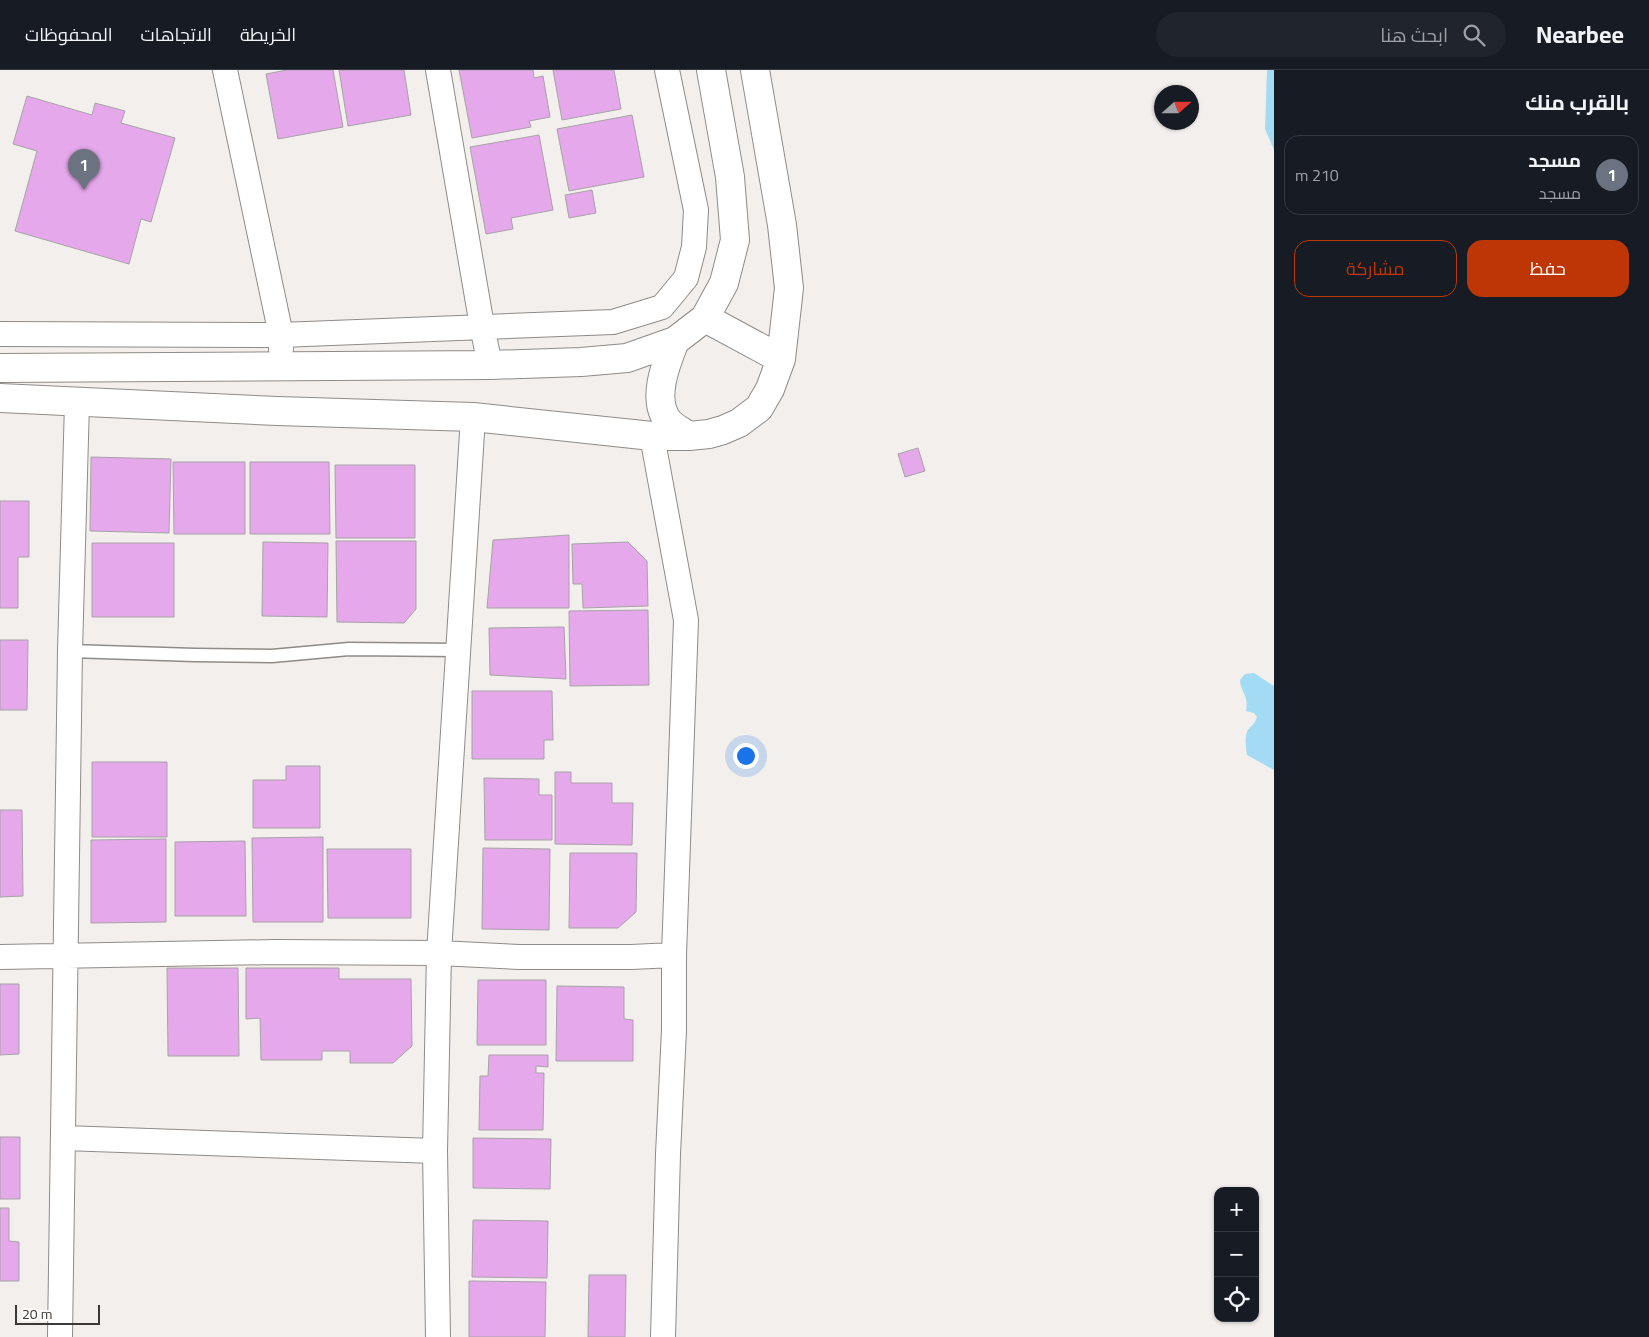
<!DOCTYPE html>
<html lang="ar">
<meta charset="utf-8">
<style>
body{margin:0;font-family:Georgia,Cairo,serif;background:#20242c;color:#f1f3f6;direction:rtl}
.controls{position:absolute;right:15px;bottom:15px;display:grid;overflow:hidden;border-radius:10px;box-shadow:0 1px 4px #0004}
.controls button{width:45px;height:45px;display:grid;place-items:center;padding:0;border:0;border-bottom:1px solid #363941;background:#171b24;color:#f1f3f6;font:25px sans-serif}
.compass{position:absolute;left:1154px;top:15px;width:45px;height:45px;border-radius:50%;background:#171b24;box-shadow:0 1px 4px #0004;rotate:69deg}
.scale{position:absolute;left:15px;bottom:12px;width:85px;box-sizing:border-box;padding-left:5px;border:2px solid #3b3938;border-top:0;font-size:14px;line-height:18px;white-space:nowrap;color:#3b3938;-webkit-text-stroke:4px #fffdfc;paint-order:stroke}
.you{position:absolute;left:745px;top:685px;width:18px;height:18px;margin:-12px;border:4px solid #fff;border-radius:50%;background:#1a73e8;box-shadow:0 0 0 8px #1a73e833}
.badge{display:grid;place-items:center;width:32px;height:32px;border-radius:50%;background:#be3605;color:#fff;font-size:16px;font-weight:700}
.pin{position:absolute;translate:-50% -41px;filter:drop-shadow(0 1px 2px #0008)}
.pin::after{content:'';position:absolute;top:26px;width:18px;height:15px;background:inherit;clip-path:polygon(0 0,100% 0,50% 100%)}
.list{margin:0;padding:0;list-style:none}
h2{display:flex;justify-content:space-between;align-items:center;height:65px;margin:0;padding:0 20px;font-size:21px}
h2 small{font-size:16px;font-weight:400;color:#9ea1a6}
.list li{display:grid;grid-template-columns:32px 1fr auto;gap:15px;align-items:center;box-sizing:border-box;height:80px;margin:0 10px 10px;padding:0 10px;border:1px solid #363941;border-radius:15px}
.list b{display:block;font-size:19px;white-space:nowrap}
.list p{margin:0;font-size:16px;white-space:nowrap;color:#9ea1a6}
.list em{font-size:16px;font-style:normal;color:#9ea1a6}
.actions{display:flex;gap:10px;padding:15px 20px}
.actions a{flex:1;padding:11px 0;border:1px solid #be3605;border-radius:15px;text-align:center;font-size:18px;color:#be3605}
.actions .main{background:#be3605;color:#fff}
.icon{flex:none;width:28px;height:28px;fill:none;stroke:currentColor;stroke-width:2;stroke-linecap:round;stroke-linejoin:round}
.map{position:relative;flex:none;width:1274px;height:1267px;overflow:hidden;direction:ltr}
header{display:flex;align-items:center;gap:30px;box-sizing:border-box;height:70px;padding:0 25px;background:#171b24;border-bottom:1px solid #363941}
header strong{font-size:24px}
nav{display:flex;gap:28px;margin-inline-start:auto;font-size:18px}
.search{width:350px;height:45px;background:#20242c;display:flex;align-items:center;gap:12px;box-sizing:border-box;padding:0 18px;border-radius:28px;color:#9ea1a6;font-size:19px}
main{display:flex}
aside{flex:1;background:#171b24}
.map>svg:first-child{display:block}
</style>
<header>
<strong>Nearbee</strong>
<div class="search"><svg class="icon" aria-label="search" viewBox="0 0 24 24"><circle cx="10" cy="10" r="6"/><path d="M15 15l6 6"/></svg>ابحث هنا</div>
<nav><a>الخريطة</a><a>الاتجاهات</a><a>المحفوظات</a></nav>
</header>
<main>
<aside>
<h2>بالقرب منك<small></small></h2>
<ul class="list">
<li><span class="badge" style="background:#6b7280">1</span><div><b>مسجد</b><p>مسجد</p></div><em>210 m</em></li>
</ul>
<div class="actions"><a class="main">حفظ</a><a>مشاركة</a></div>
</aside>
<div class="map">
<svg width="1274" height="1267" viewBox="0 0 1274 1267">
<rect width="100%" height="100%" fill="#f3efed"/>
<path fill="#a3dbf4" d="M1267,0H1274V80L1265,59Z
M1254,603L1274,616V700L1247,685C1246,677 1244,667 1248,660C1252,655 1255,654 1257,647L1254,643L1246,641C1249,624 1241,624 1240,610L1245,604Z"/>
<path fill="#e5a8ea" stroke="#a6a3a6" d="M287,0H333L343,57L278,69L266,4Z
M339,0H404L411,45L348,56Z
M459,0H533L534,8L543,6L550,47L529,51L531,57L472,68Z
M553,0H614L621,39L562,50Z
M27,26L92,45L95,33L125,41L121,53L175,68L151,152L141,149L129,194L15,161L37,81L13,74Z
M632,45L644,107L569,121L557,59Z
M539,65L553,140L511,148L513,159L486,164L470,77Z
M592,120L596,143L569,148L565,125Z
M918,378L925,401L905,407L898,384Z
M91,387L171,389L169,463L90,461Z
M173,392H245V464H174Z
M250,392H329L330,464H250Z
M335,395H415V468H336Z
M0,431H29V487H18V538H0Z
M569,465V538H487L493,470Z
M336,471H416V539L404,553L337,552Z
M263,472L328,473L327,547L262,546Z
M628,472L647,491L648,536L583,538L582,514H573L572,474Z
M92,473H174V547H92Z
M648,540L649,615L570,616L569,541Z
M564,557L566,609L490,605L489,558Z
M0,570H28L27,640H0Z
M472,621H552L553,670H544V689H472Z
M92,692H167V767H92Z
M286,696H320V758H253V710H286Z
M555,702H571V713H612V733H633L632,775L555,774Z
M484,708L539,709V725H552V770H485Z
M0,740H22L23,826L0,827Z
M323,767V852H253L252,768Z
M166,769V852L91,853V770Z
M245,771L246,846H175V772Z
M483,778L550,779L549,860L482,859Z
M327,779H411V848H328Z
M570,783H637L636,842L618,858H569Z
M167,898H238L239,986H168Z
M246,898H339V909H411L412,976L393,993H350V981H322V990H261L260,948L246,949Z
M478,910H546V975H477Z
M0,914H19V984L0,985Z
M557,916L624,917V949L633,950V991H556Z
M489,985H548V997L536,996V1003H544L543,1060H479L480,1006H488Z
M0,1067H20V1129H0Z
M473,1068L551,1069L550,1119L473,1118Z
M0,1138H9V1171L19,1172V1211H0Z
M473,1150L548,1151L547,1208L472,1207Z
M589,1205H626L625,1267H588Z
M469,1211L546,1212L545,1267H469Z"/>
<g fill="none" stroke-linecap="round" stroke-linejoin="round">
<g stroke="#8e8b88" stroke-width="15">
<path id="service" d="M70,581L195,585L272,586L349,579L460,580"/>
</g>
<g stroke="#8e8b88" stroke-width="26">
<path id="minor" d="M225,0L281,265V279
M438,0L482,256L490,295
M0,264L281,265L613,252L662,237L686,208L694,177L696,140L667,0
M652,366L686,550L674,885V960L668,1084L663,1267
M0,887L275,882L439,883L519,887H631L674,885
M64,1068L435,1081
M60,1267L70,581L77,333
M438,1267L435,1081L439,883L473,347"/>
</g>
<g stroke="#8e8b88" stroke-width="30">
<path id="primary" d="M705,248L781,289
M675,271C666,293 650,332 670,353C675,358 683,362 689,366
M0,298L490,295L581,292L627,288L675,271L705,248L724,213L735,170L730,107L711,0
M0,328L277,341L473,347L652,366H689L709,364L723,360L739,353L759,338L770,319L781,289L789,218L782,155L755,0"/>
</g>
<use href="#service" stroke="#fff" stroke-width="12"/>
<use href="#minor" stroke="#fff" stroke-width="24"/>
<use href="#primary" stroke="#fff" stroke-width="28"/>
</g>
</svg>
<div class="controls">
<button>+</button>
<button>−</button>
<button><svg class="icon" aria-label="locate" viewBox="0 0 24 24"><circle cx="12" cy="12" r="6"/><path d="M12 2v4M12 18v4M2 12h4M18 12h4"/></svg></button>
</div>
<svg class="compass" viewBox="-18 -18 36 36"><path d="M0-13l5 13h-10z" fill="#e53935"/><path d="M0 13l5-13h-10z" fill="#9ea1a6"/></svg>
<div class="scale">20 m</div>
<div class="you"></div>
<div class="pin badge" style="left:84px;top:120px;background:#6b7280">1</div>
</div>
</main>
